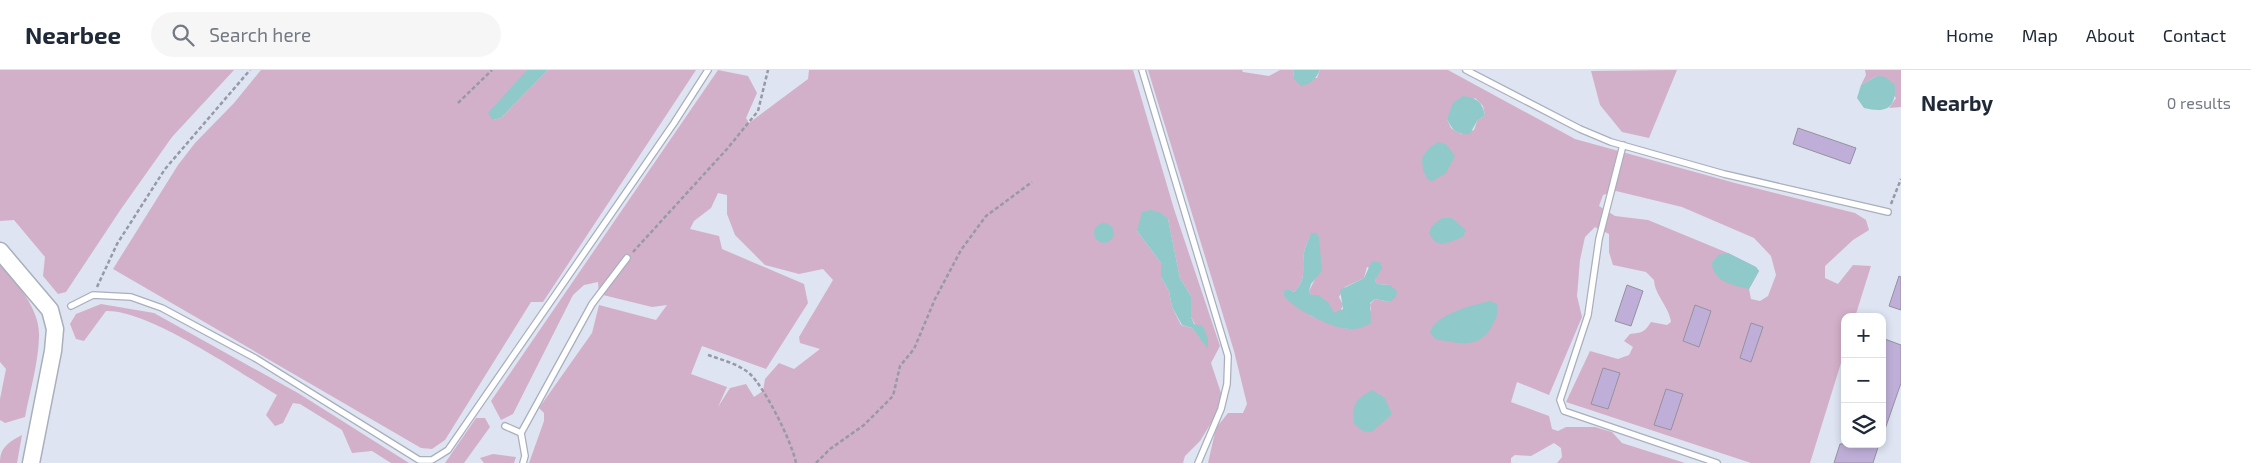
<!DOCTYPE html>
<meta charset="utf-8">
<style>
body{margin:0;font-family:"Exo 2",sans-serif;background:#f6f6f7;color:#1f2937}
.controls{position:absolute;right:15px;bottom:15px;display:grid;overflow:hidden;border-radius:10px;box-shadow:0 2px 8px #0003}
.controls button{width:45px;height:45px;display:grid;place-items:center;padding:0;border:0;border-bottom:1px solid #e0e1e3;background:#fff;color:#1f2937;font:25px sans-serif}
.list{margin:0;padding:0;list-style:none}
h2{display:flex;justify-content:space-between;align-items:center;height:65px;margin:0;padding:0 20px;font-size:21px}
h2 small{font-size:16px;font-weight:400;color:#747a83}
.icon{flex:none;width:28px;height:28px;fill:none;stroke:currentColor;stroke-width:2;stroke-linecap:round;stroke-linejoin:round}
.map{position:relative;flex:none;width:1901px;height:393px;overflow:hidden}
header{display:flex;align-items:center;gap:30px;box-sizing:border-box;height:70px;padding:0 25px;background:#fff;border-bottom:1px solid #e0e1e3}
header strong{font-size:24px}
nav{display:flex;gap:28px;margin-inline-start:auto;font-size:18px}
.search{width:350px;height:45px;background:#f6f6f7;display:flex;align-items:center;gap:12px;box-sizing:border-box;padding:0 18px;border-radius:28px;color:#747a83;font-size:19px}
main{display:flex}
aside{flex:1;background:#fff}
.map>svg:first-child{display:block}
</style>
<header>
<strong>Nearbee</strong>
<div class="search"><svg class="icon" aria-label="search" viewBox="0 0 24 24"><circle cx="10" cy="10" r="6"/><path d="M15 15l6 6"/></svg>Search here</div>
<nav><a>Home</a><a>Map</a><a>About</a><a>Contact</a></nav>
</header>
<main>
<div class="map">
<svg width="1901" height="393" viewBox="0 0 1901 393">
<rect width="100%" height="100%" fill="#dee4f2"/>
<path fill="#d3b0c9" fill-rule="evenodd" d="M0,0H234L172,67L121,139L66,222L58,224L43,206L45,187L14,150L0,151Z
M261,0H527L493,50L501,48L548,0H696L543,232H531L445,370L432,379L421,378L113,199L178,95L195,73L234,33Z
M718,0L748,6L757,23L746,48L749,53L808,9L809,0H1133L1174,139L1220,276L1211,293L1222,326L1214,348L1200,371L1185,386L1183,393H529L544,351V343L539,338L592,263L599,235L656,250L667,235L652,237L599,224L598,212L584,215L573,225L513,344L501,350L491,331ZM718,123L727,125V144L735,165L765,195L799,204L823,199L833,210L799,267L800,273L820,279L794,299L779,293L765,309L763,321L754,327L746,314L730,318L718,337L727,317L691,304L702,276L766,299L808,233L804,214L722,179L719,166L690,159L694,151L711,138ZM1168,149L1180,208L1191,226V247L1208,278L1192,258L1181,255L1172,237L1169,221L1161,207V193L1137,161Z
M1148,0H1242L1243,2L1269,6L1280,0H1294L1293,8H1317L1320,0H1448L1575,69L1735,113L1855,143L1866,150L1869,160L1853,170L1825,196V208L1838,214L1853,195L1871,196L1855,247H1845V280L1810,393H1751L1566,332L1590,281L1618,289L1629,285L1633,277L1624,271L1630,264C1641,263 1645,262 1651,252L1667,255L1671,252C1669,236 1655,226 1654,210L1646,202L1613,195L1609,182V164L1595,157L1585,167L1580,190L1577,226L1582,247L1549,325L1517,312L1511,332L1549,346L1552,359L1558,361L1566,357H1595L1612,362L1622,373L1685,393H1557L1562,387L1561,378L1554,373L1531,386L1515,385L1511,388V393H1208L1216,358L1228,343H1243L1247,334L1234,281ZM1475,28L1483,36L1485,45L1477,51L1474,60L1461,64L1451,58L1447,49ZM1616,121L1682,137L1754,168L1771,186L1776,205L1768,226L1760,231L1751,229L1749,219L1759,201L1756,197L1728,183L1648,150L1615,146L1599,136L1603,125ZM1312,163L1316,207L1309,221L1311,225L1334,244L1340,242L1343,235L1339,227L1345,217L1364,208L1367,197L1378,202L1375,210L1377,214L1390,215V232L1375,229L1370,234L1371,240L1347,259L1311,246L1287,219L1294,222C1308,208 1301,198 1304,183C1305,176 1309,169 1312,163Z
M1677,0L1649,68L1622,62L1600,35L1591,1Z
M1865,0H1901V37L1889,38L1896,28L1877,6L1861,15L1866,5Z
M0,195C17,213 41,240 39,268C38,294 30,321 25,347L5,353L0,350V329L6,299L0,292Z
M101,234L154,243L298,323L409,393H391L372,381L352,383L342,360L300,334L293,333L283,353L275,356L266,345L277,325C239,302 147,239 106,241L84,271L76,269L70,254L76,244Z
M476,348H485L490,357L464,393H445Z
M22,365L17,393H0C0,377 9,372 22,365Z
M493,384L516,387L514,393H484L480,388Z"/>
<path fill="#8fc9ca" d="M527,0H548L501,48L493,50L488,43Z
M1294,0H1320C1316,9 1311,14 1301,16L1293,8Z
M1877,6L1886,7L1895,15C1896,39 1886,43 1864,38L1857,28L1861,15Z
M1463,26C1476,28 1482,31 1485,45L1477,51L1470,64C1457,65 1452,60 1447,49L1453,33Z
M1438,72L1446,74L1455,86L1446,103L1433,111L1428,110L1423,100L1422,88L1429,78Z
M1151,140L1161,143L1168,149L1180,208L1191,226V247L1194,254L1203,256L1208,269V279L1192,258L1182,255L1172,237L1169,221L1161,207V193L1137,161L1142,142Z
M1442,148H1452L1466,160L1463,167C1448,172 1438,181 1429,163L1432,156Z
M1094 163a10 10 0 1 1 20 0a10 10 0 1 1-20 0Z
M1311,163H1316L1319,167L1322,201L1311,214L1309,221L1311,225H1318L1329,233L1334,243L1343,239L1340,220L1364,208L1372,191L1380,192L1382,198L1375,210L1377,214L1390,215L1397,221L1396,227L1390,232L1375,229L1370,233L1371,253C1364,257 1356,260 1348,259C1331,258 1294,239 1284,226V221L1288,219L1294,222C1308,208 1301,198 1304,183C1305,176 1309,170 1311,163Z
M1728,183L1756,197L1759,201L1749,219C1733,215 1713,212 1712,193L1718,185Z
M1490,231L1497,234C1499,244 1496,248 1492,256C1480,280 1457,273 1435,269L1430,263C1434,244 1474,235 1490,231Z
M1372,320L1385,328L1392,344L1372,362L1363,361L1354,354C1352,334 1355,330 1372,320Z"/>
<path fill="#bfafd8" stroke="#95919e" d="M1798,58L1856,78L1850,94L1793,74Z
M1899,206L1901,207V240L1889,236Z
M1627,215L1643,221L1631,256L1615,251Z
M1695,235L1711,241L1699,277L1683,271Z
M1751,253L1763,257L1751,292L1740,288Z
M1882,268L1901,275V313L1884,362Z
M1603,298L1620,303L1608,339L1591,334Z
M1666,319L1683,324L1671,360L1654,355Z
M1840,374H1879L1873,393H1834Z"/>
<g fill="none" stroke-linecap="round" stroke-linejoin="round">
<g stroke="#a9afbc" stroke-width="8">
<path id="lane" d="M1142,0L1228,286L1227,314L1221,339L1198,393
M1466,0L1580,59L1611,72L1724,104L1888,142
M1623,75L1599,169L1588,245L1560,330L1564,341L1717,393
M71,236L93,225L131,227L162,238L255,288L419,390H432L448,380L674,53L708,0
M505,356L521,363L525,386L523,393
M521,363L592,234L627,188"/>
</g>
<g stroke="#a9afbc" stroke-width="19">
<path id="secondary" d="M0,181L50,240L55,259L53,281L31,393"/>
</g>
<path stroke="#969aa5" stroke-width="2.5" stroke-dasharray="4 2.5" stroke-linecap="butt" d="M458,33L492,0
M1891,134L1901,109
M633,182L727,79L758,41L768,0
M97,217L117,174L165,99L250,0
M708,285C722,290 739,294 750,304C765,318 792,372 796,393
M816,393L830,379L864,355L893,326L900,296L914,279L935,229L961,180L986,146L1032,112"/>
<use href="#lane" stroke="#fff" stroke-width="5.5"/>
<use href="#secondary" stroke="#fff" stroke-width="16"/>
</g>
</svg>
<div class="controls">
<button>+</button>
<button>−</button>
<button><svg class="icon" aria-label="layers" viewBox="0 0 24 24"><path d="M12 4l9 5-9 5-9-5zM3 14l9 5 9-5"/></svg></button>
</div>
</div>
<aside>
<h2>Nearby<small>0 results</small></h2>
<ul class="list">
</ul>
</aside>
</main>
